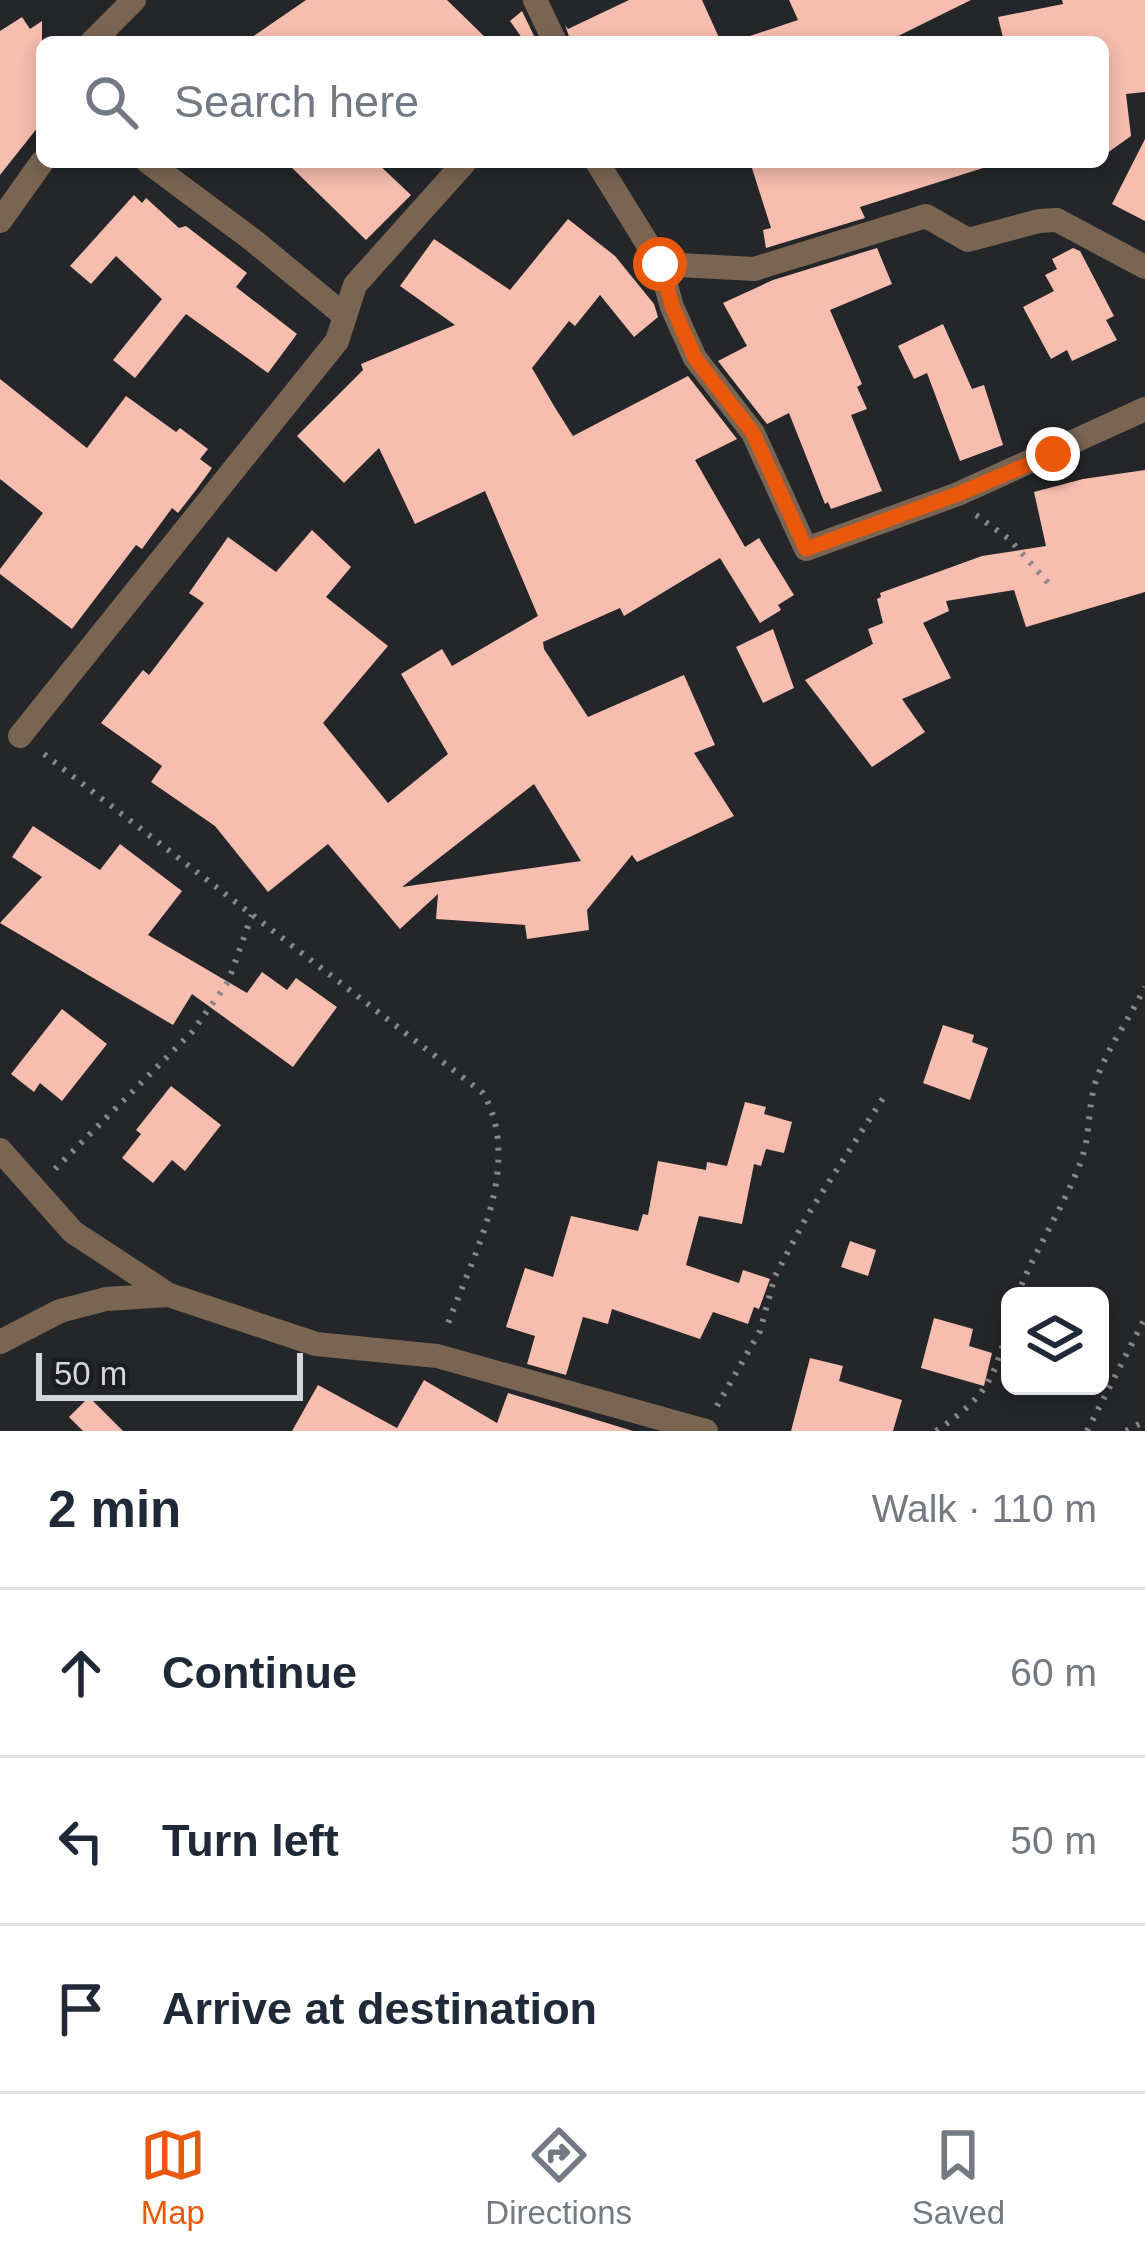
<!DOCTYPE html>
<meta charset="utf-8">
<style>
body{margin:0;font-family:Arial,sans-serif;background:#f2f2f3;color:#1f2937}
.controls{position:absolute;right:36px;bottom:36px;display:grid;overflow:hidden;border-radius:18px;box-shadow:0 6px 18px #0003}
.controls button{width:108px;height:108px;display:grid;place-items:center;padding:0;border:0;border-bottom:3px solid #e0e1e3;background:#fff;color:#1f2937;font:60px sans-serif}
.scale{position:absolute;left:36px;bottom:30px;width:267px;box-sizing:border-box;padding-left:12px;border:6px solid #d5d6d9;border-top:0;font-size:33px;line-height:42px;white-space:nowrap;color:#d5d6d9;-webkit-text-stroke:9px #1b1d21;paint-order:stroke}
.stop{position:absolute;width:36px;height:36px;margin:-27px;border:9px solid #ea580c;border-radius:50%;background:#fff}
.stop.end{background:#ea580c;border-color:#fff;box-shadow:0 3px 12px #0008}
.list{margin:0;padding:0;list-style:none}
h2{display:flex;justify-content:space-between;align-items:center;height:156px;margin:0;padding:0 48px;font-size:51px}
h2 small{font-size:39px;font-weight:400;color:#747a83}
.list li{display:grid;grid-template-columns:78px 1fr auto;gap:36px;align-items:center;box-sizing:border-box;height:168px;padding:0 48px;border-top:3px solid #e0e1e3}
.list b{display:block;font-size:45px;white-space:nowrap}
.list em{font-size:39px;font-style:normal;color:#747a83}
.icon{flex:none;width:66px;height:66px;fill:none;stroke:currentColor;stroke-width:2;stroke-linecap:round;stroke-linejoin:round}
.map{position:relative;flex:none;width:1145px;height:1431px;overflow:hidden}
.search{position:absolute;background:#fff;box-shadow:0 6px 18px #0003;left:36px;right:36px;top:36px;height:132px;display:flex;align-items:center;gap:30px;box-sizing:border-box;padding:0 42px;border-radius:18px;color:#747a83;font-size:45px}
.sheet{height:660px;background:#fff}
nav{display:flex;justify-content:space-around;align-items:center;box-sizing:border-box;height:168px;border-top:3px solid #e0e1e3;background:#fff;font-size:33px;color:#747a83}
nav a{display:grid;justify-items:center;gap:6px}
nav .on{color:#ea580c}
.map>svg:first-child{display:block}
</style>
<div class="map">
<svg width="1145" height="1431" viewBox="0 0 1145 1431">
<rect width="100%" height="100%" fill="#24262a"/>
<path fill="#f7bdae" fill-rule="evenodd" d="M306,0H447L490,42H245Z
M629,0H702L721,42H571L565,25L568,29Z
M789,0H971L886,42H748L747,37L798,20Z
M1062,0H1145V92L1126,94L1131,136L1103,156V42H1004L998,17L1063,4Z
M522,11L537,42H525L510,21Z
M22,17L30,29L42,21V122L0,175V31Z
M1145,139V221L1112,204Z
M286,162H376L411,195L366,240Z
M750,162H983V168L860,207L865,218L766,248L763,230L771,228Z
M134,195L142,203L146,198L179,228L186,226L247,273L236,287L297,334L268,373L186,314L135,378L113,360L162,299L116,256L91,284L70,266Z
M568,219L615,256L654,304L658,317L634,337L600,295L575,326L569,321L532,368L554,406L573,436L688,376L737,439L695,460L745,547L759,538L794,595L778,605L781,610L760,623L720,558L624,616L620,608L543,642L544,649L588,717L684,675L715,745L694,753L734,816L637,862L632,855L587,910L589,930L527,939L525,925L436,919L438,894L400,929L328,844L268,892L215,826L151,782L162,766L101,723L143,670L149,675L204,603L189,593L228,537L276,572L312,530L351,567L326,597L388,646L323,723L388,803L448,754L401,674L442,649L452,666L538,616L485,491L415,524L379,448L344,483L297,436L363,370L361,364L455,325L400,286L434,239L510,290ZM534,784L581,861L402,887Z
M877,248L892,284L830,310L862,384L857,387L867,409L851,415L882,491L831,509L828,502L825,504L789,413L767,424L718,361L747,346L723,303L773,280Z
M1073,248L1080,251L1114,316L1106,320L1117,340L1072,361L1067,350L1051,359L1023,307L1054,291L1045,275L1057,269L1052,259Z
M943,324L972,389L984,385L1003,445L960,461L927,373L914,379L898,346Z
M0,379L87,448L126,396L176,432L180,428L208,449L200,459L212,468L196,490L178,513L172,508L142,549L136,545L72,629L0,574V569L43,513L0,479Z
M1145,470V592L1026,627L1014,590L946,601L949,611L923,623L951,678L902,699L925,732L872,767L805,680L873,644L868,629L883,623L877,599L881,597L880,593L982,556L1046,546L1034,492L1083,479Z
M773,629L794,688L763,703L736,647Z
M33,826L100,870L120,844L182,891L148,935L247,993L262,972L287,990L296,978L337,1007L293,1067L192,994L173,1025L0,923L42,877L12,857Z
M62,1009L107,1044L62,1101L40,1083L34,1092L11,1074Z
M943,1025L974,1035L972,1042L988,1048L970,1100L923,1083Z
M171,1086L221,1125L185,1171L172,1160L153,1183L122,1158L141,1134L136,1130Z
M745,1102L766,1107L764,1114L792,1122L784,1153L766,1149L761,1166L754,1164L742,1224L699,1216L686,1265L739,1283L743,1270L770,1279L759,1309L754,1307L748,1324L713,1312L700,1339L612,1309L608,1324L583,1317L566,1375L527,1364L535,1336L506,1327L525,1268L553,1277L571,1216L638,1231L643,1214L648,1215L658,1161L706,1170L707,1162L727,1166Z
M850,1241L876,1250L868,1276L841,1267Z
M934,1318L973,1329L969,1346L992,1353L984,1386L921,1368Z
M810,1358L843,1366L839,1381L902,1400L893,1431H791Z
M424,1380L497,1423L508,1393L633,1431H292L318,1385L397,1428Z
M89,1397L123,1431H83L69,1417Z"/>
<g fill="none" stroke-linecap="round" stroke-linejoin="round">
<path stroke="#85878a" stroke-width="6" stroke-dasharray="3 9" stroke-linecap="butt" d="M976,515L1009,539L1051,586
M44,754L483,1093C525,1165 471,1259 446,1329
M55,1169L192,1032L228,982L252,915
M1017,1296C1035,1249 1064,1207 1081,1161C1090,1136 1088,1112 1094,1087C1104,1052 1129,1020 1145,987
M717,1406L760,1331L775,1276L807,1216L887,1092
M936,1431C989,1395 995,1378 1010,1317
M1087,1431L1145,1318
M1126,1431L1145,1421"/>
<path stroke="#7a6552" stroke-width="24" d="M535,0L555,42
M92,42L134,0
M148,162L254,241L345,316
M597,162L660,264L672,307L695,358L753,433L806,549L958,494L1145,409
M0,221L42,162
M660,264L754,269L926,216L968,240L1039,221L1057,220L1145,267
M20,736L337,341L355,285L465,162
M0,1150L73,1232L169,1295
M0,1342L60,1311L106,1299L169,1295L316,1344L437,1356L706,1431"/>
</g>
<g fill="none" stroke-linecap="round" stroke-linejoin="round">
<path stroke="#ea580c" stroke-width="15" d="M660,264L673,308L695,358L753,433L806,549L958,494L1053,454"/>
</g>
</svg>
<div class="controls">
<button><svg class="icon" aria-label="layers" viewBox="0 0 24 24"><path d="M12 4l9 5-9 5-9-5zM3 14l9 5 9-5"/></svg></button>
</div>
<div class="scale">50 m</div>
<div class="stop" style="left:660px;top:264px"></div>
<div class="stop end" style="left:1053px;top:454px"></div>
<div class="search"><svg class="icon" aria-label="search" viewBox="0 0 24 24"><circle cx="10" cy="10" r="6"/><path d="M15 15l6 6"/></svg>Search here</div>
</div>
<section class="sheet">
<h2>2 min<small>Walk · 110 m</small></h2>
<ul class="list">
<li><svg class="icon" aria-label="ahead" viewBox="0 0 24 24"><path d="M12 20V5M6 11l6-6 6 6"/></svg><div><b>Continue</b></div><em>60 m</em></li>
<li><svg class="icon" aria-label="left" viewBox="0 0 24 24"><path d="M17 20v-9H6M10 6l-5 5 5 5"/></svg><div><b>Turn left</b></div><em>50 m</em></li>
<li><svg class="icon" aria-label="arrive" viewBox="0 0 24 24"><path d="M6 21V4h12l-3 4 3 4H6"/></svg><div><b>Arrive at destination</b></div></li>
</ul>
</section>
<nav>
<a class="on"><svg class="icon" aria-label="map" viewBox="0 0 24 24"><path d="M3 6l6-2 6 2 6-2v14l-6 2-6-2-6 2zM9 4v14M15 6v14"/></svg>Map</a>
<a><svg class="icon" aria-label="directions" viewBox="0 0 24 24"><path d="M12 3l9 9-9 9-9-9zM9 14v-3h6M13 9l2 2-2 2"/></svg>Directions</a>
<a><svg class="icon" aria-label="saved" viewBox="0 0 24 24"><path d="M7 4h10v16l-5-4-5 4z"/></svg>Saved</a>
</nav>
